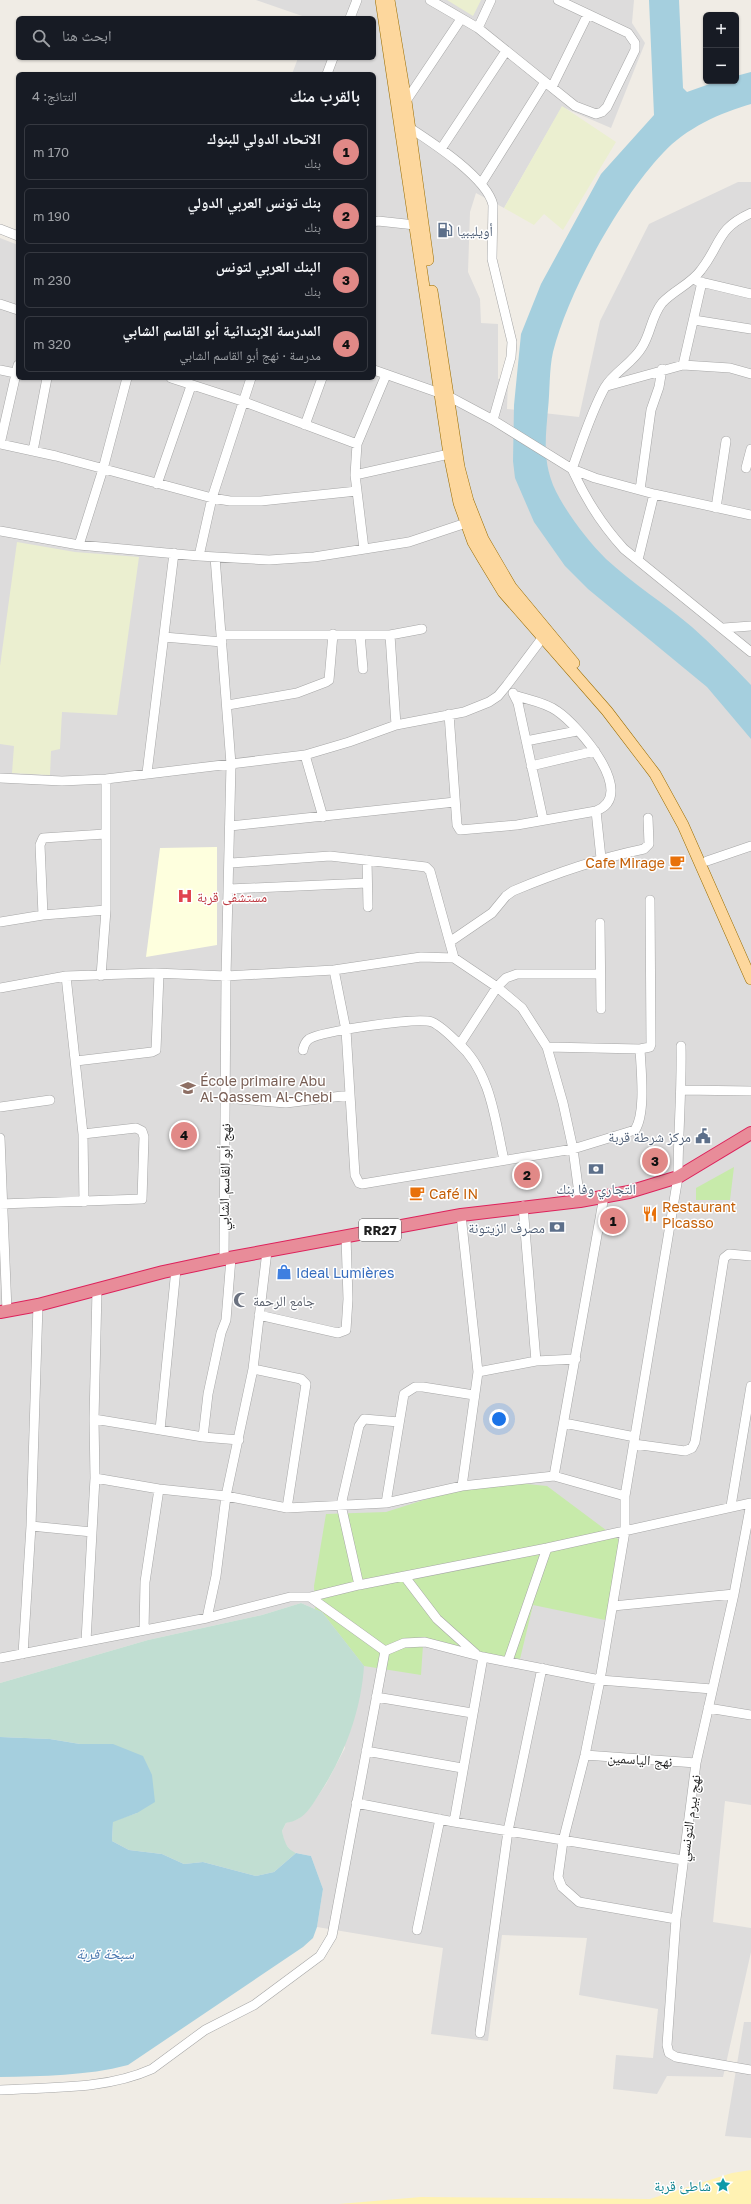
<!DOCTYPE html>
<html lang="ar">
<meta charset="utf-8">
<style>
body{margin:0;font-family:"Golos Text","Noto Naskh Arabic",sans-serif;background:#242831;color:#f1f3f6;direction:rtl}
.controls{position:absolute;right:12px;top:12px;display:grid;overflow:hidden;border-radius:6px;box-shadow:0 1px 3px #0004}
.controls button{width:36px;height:36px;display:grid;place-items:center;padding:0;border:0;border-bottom:1px solid #363941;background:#171b24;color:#f1f3f6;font:20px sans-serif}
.you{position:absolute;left:499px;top:1419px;width:14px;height:14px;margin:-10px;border:3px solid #fff;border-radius:50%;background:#1a73e8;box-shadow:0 0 0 6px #1a73e833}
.badge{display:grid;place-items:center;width:26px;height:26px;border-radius:50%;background:#e18987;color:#111;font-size:13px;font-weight:700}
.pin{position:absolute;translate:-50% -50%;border:2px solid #fff;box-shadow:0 1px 4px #0006}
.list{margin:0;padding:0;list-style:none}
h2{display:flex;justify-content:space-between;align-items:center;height:52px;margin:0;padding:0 16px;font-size:17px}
h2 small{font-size:13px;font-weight:400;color:#9ea1a6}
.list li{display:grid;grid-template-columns:26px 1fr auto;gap:12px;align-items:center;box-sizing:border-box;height:56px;margin:0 8px 8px;padding:0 8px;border:1px solid #363941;border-radius:6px}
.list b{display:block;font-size:15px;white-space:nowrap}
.list p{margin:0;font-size:13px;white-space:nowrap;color:#9ea1a6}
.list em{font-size:13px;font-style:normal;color:#9ea1a6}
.icon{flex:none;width:22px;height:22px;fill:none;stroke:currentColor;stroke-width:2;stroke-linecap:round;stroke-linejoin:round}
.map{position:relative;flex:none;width:751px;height:2204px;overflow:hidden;direction:ltr}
.search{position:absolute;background:#171b24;box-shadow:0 1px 3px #0004;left:16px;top:16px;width:360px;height:44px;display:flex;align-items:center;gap:10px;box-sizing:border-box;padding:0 14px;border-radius:6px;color:#9ea1a6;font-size:15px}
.panel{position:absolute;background:#171b24;box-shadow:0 1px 3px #0004;left:16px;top:72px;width:360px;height:308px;border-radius:6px;direction:rtl}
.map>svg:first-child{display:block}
</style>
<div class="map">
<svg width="751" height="2204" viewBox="0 0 751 2204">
<rect width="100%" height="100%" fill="#f0ece5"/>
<path fill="#dddcdc" d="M256,0H634L632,23L645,43L611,128L562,107L504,208L476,193L470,212L468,272L480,299L481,323L498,324V379L508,381L507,409L579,417L600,321L649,224L738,182H751V1805L725,1801L713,1922L751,1928V1952L723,2077L667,2076L657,2094L613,2089L616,2055L653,2058L658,2009L579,1995L587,1938L502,1935L488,2041L431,2034L443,1948L317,1927L323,1889L311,1856L292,1852L284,1842L282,1831L286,1823L298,1819L309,1809L326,1784L345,1748L322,1612L301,1603L262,1615L148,1640L0,1683V238L18,245V378H374V74H292L298,58H374V18H308Z
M744,2022H751V2138L725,2136Z"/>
<path fill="#feffde" d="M217,847V945L146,957L160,848Z"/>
<path fill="#ebefd0" d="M447,0H481L473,16Z
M562,106L616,142L563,230L544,214L534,225L504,208Z
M17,542L75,552L139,557L117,715L62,712L60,749L51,751L50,775L12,773L14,746L0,744V666Z"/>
<path fill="#c7eaaa" d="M734,1167L730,1200H696V1188Z
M516,1483L547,1486L622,1542L605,1620L533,1605L520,1659L423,1645L421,1675L364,1666L322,1612L315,1610L314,1586L326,1514L386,1512L458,1489Z"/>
<path fill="#c1ded2" d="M301,1603L322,1612L364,1666C361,1712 344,1757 318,1796C313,1804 307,1814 298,1819C295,1821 290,1822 286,1823L282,1831C284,1840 286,1849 296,1853L274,1872L256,1876L203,1862L184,1864L162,1854L129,1850L112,1841L113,1821L137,1813L80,1744L50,1739L0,1737V1683L148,1640L262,1615Z"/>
<path fill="#fff2b3" d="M751,2170V2204H339L421,2197L650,2199L732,2173Z"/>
<path fill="#a5cfde" d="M649,0H679L683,88L687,92L718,81H736V76L751,72V104C720,113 686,128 663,153C620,198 568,292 553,352C549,370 550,390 548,409C545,443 542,468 560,499C572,520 589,542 606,559C633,584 664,603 692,627C712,645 732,665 751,685V739L707,687L588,589L565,566L534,522L515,478L513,461L514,405L521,334L541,284L601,174L654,115Z
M0,1737L50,1739L80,1744H113L143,1756L152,1775L155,1802L137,1813L113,1822L112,1841L129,1850L162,1854L184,1864L203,1862L256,1876L274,1872L296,1853L311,1856L323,1889L317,1927L313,1938L303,1947L128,2065C86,2076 43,2076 0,2077Z"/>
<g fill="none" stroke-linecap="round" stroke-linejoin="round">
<g stroke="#a6a6a6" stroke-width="10">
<path id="minor" d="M430,0L478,28L575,106L596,114L602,112L607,107L635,50V43L628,33L558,0
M350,18L357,0
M478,28L491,0
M327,74L333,58
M552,87L588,14
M406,101L461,19
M410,128C433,143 487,178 493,205L492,259L512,342L511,357L493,420
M441,149L506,51
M481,184L545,82
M751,213C716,229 722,243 701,270C691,284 674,290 662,303C651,317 651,333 642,347C633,363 614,372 605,387C591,412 582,442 572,469C585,498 602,525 624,549L751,652
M374,222L378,221L415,225
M0,229L18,236
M697,281L751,294
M0,304L18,310
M694,320L751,329
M18,365L0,444L56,456L212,498L230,501H261L357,491L355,475L357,444L386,375
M683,365L702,282
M0,370L15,373
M374,370L448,396L493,420L572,469L595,478L654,494L751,515
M171,378L242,401L357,444
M607,386L683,365L730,368L751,374
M305,425L322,378
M33,451L47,378
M746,468L751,449
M355,475L449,454
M157,484L191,386
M640,490L651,410L659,387L662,369
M357,491L364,549
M716,508L726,441
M0,531L79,545L199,556L269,560L314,557L409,542L472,521
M79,545L103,469L127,378
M199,556L212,498L251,378
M215,557L231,764L226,976L224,1259
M638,560L654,494
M724,628L751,626
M222,635H360L363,669
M360,635H390L422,629
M390,635L396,725
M164,637L222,642
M513,693L518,703L543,819
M514,695C528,700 545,702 557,711C578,725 639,795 596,811
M228,705L297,693L326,682L329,680L333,634
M449,714L457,825L460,830L517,825L596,811L601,858
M526,741L577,731
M305,755L323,817
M531,766L595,751
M147,773L174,553
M0,778L62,781L106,779L305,755L349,742L396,725L464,712L489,702L498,696L507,685L546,633
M230,826L455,802
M367,860L368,907
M707,861L751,846
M231,863L330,856L426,867L430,871L454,958
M229,889L367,883
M43,915L40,845L43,838L105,834
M0,922L43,915L106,910
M600,923L601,1009
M451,941L492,913L506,896L513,891C558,872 596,859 644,849L649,844L648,818
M334,970L346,1030L355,1175L359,1183L362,1184L573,1149L635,1130C646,1113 641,1070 640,1049L547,1047
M66,976L83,1134L84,1202
M101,976L106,910V779
M0,988L66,976L155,973L226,976L334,970L421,957L454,958L497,987L522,1008L547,1047L563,1103L573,1149L580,1201
M460,1044L497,987L506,978L517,974H600
M640,1049L650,1047L651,1044L650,900
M303,1050C304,1045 305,1042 309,1039C323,1031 417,1017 432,1022C441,1026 451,1036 458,1043C491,1072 495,1120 504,1160
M76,1061L152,1052L156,1050L159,974
M682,1090L751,1091
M225,1098L286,1103L350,1095
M0,1107L50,1100
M0,1138L7,1311
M0,1204L142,1199L144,1137L142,1131L136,1128L83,1134
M523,1206L536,1361
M461,1215L478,1372L462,1486
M259,1315L338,1333L346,1330L348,1299L346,1236
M253,1369L301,1379L306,1384L287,1508
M478,1372L536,1361L576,1359
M94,1419L203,1437L239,1440
M564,1423L635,1437
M160,1430L176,1269
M203,1437L208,1394L221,1333L226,1320L231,1258
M634,1444L685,1451L692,1448L695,1442L724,1258L729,1254L751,1256
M554,1476L604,1196
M95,1478L159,1489L226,1496L287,1508L386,1503L462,1486L554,1476L625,1496
M386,1503L404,1394L415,1387H423L474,1395
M751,1503L734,1594L696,1763L676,1919L667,2045L669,2053L676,2057L751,2070
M731,1506L751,1386
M31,1526L92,1532
M405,1577L437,1619L476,1654
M359,1585L341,1505L359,1426L364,1419L399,1422
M310,1597L385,1651
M613,1606L734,1594
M207,1618L216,1576L226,1496L253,1369L267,1251
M144,1630L145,1582L159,1489
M86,1641L95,1478L94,1419L97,1290
M385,1651L404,1643L425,1642L483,1657L600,1680L712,1689
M23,1654L31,1526L38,1305
M0,1658L207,1618L290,1597H310L359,1585L547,1548L751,1503
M508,1661L547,1548
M376,1697L472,1713
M708,1708L751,1715
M366,1751L462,1768
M585,1755L696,1763
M356,1803L454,1822L683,1860
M454,1822L483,1657
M676,1919L579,1902L562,1887L558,1877L563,1841L585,1755L600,1680L625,1531V1496L678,1177C678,1133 682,1090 681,1046
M417,1930L440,1819
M480,2033L508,1831L542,1668
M0,2090C50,2087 105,2090 152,2069L205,2030L254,2005L320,1956L332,1936L385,1651"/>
</g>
<g stroke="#996c00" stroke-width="12">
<path id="major" d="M381,0L449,454L459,503L473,542L483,559L503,592L607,711L655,774L683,825L751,979
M389,0L406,101L428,260
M432,291L459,467L468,501L483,539L511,587L574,663"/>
</g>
<g stroke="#dd225b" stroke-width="14">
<path id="highway" d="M0,1312L38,1305L163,1272L224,1259L461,1215L580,1201L629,1192L678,1177L751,1133"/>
</g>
<use href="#minor" stroke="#fff" stroke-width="9"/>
<use href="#major" stroke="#fdd79d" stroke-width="11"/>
<use href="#highway" stroke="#e88c99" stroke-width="12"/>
</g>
<defs>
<g id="fuel-bare" transform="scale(1.2)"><path d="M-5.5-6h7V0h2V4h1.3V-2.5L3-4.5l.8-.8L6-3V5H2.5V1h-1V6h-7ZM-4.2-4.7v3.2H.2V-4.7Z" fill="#5c6f8a" stroke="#fff" stroke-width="2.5" paint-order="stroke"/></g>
<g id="cafe-bare" transform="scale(1.2)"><path d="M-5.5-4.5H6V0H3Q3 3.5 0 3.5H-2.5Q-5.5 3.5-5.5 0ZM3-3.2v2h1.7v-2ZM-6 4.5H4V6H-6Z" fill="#e8710a" stroke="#fff" stroke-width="2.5" paint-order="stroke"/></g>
<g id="hospital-bare" transform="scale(1.2)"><path d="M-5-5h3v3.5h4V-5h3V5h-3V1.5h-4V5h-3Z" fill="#e0444e" stroke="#fff" stroke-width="2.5" paint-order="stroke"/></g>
<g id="school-bare" transform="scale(1.2)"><path d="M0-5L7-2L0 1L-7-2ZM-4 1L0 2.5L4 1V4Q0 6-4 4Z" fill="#8d6e63" stroke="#fff" stroke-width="2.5" paint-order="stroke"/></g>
<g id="civic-bare" transform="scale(1.2)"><path d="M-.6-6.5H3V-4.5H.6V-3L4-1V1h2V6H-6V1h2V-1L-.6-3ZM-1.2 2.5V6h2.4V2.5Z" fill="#5c6f8a" stroke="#fff" stroke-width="2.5" paint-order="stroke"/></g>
<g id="bank-bare" transform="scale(1.2)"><path d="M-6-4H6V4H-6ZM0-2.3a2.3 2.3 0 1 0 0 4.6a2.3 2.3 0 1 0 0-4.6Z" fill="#5c6f8a" stroke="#fff" stroke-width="2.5" paint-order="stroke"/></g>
<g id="restaurant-bare" transform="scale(1.2)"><path d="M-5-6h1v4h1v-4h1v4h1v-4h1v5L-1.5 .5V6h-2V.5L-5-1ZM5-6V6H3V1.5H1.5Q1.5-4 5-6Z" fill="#e8710a" stroke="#fff" stroke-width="2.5" paint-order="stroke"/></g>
<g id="shop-bare" transform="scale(1.2)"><path d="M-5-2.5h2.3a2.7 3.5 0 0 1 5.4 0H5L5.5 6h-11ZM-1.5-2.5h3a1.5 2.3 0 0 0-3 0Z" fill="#3f7fe0" stroke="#fff" stroke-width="2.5" paint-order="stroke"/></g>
<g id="mosque-bare" transform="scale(1.2)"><path d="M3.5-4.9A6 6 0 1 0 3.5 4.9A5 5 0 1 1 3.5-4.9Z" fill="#6b7280" stroke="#fff" stroke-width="2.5" paint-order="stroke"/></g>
<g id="sight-bare" transform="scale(1.2)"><path d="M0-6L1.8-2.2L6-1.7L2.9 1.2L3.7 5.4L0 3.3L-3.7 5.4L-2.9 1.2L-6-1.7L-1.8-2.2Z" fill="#0f9aa8" stroke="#fff" stroke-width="2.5" paint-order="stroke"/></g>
</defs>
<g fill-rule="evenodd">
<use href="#fuel-bare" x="445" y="230"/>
<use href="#cafe-bare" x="677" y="862"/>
<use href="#hospital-bare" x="185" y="896"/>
<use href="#school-bare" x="188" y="1088"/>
<use href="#civic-bare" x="703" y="1136"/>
<use href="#bank-bare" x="596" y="1169"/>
<use href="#cafe-bare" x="417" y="1193"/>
<use href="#restaurant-bare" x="650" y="1214"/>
<use href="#bank-bare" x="557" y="1227"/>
<use href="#shop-bare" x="284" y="1272"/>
<use href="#mosque-bare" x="241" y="1300"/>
<use href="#sight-bare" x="723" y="2185"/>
</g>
<g text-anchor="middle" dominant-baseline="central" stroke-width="3" stroke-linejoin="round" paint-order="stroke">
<rect fill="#fff" stroke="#626262" stroke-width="1" x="359" y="1219" width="42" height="22" rx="3"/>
<g font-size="13" font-weight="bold" fill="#1f1f1f">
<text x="380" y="1230">RR27</text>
</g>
<g font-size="14" fill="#4e5e75" stroke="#fff" text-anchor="end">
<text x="457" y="230" text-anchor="start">أويليبيا</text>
<text x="691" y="1136">مركز شرطة قربة</text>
<text x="596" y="1188" text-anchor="middle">التجاري وفا بنك</text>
<text x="545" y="1227">مصرف الزيتونة</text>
</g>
<g font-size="14" fill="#c56008" stroke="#fff" text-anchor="start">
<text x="665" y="862" text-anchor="end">Cafe Mirage</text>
<text x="429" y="1193">Café IN</text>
<text x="662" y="1206">Restaurant<tspan x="662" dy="16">Picasso</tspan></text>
</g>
<g font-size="14" fill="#be3a42" stroke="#fff" text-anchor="start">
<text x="197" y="896">مستشفى قربة</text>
</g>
<g font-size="14" fill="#785e54" stroke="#fff" text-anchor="start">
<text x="200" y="1080">École primaire Abu<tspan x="200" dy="16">Al-Qassem Al-Chebi</tspan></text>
</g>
<g font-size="14" fill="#1f1f1f" stroke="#fff">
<text transform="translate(224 1177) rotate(-89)">نهج أبو القاسم الشابي</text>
<text transform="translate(640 1759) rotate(4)">نهج الياسمين</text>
<text transform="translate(689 1818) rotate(-82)">نهج بيرم التونسي</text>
</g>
<g font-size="14" fill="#366cbe" stroke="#fff" text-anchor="start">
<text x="296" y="1272">Ideal Lumières</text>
</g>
<g font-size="14" fill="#5b616d" stroke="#fff" text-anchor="start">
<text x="253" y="1300">جامع الرحمة</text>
</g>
<g font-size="14" fill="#0d838f" stroke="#fff" text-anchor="end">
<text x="711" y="2185">شاطئ قربة</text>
</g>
<g font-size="15" font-style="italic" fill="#4a79b0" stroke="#fff">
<text x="105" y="1953">سبخة قربة</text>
</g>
</g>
</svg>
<div class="controls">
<button>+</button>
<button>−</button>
</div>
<div class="you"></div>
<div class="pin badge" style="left:613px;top:1221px">1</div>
<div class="pin badge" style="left:527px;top:1175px">2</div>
<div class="pin badge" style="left:655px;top:1161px">3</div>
<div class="pin badge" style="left:184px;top:1135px">4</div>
<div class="search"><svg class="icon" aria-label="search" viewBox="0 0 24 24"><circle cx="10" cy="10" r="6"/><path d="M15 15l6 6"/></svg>ابحث هنا</div>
<section class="panel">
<h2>بالقرب منك<small>النتائج: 4</small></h2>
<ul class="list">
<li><span class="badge">1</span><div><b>الاتحاد الدولي للبنوك</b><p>بنك</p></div><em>170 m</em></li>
<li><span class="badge">2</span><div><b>بنك تونس العربي الدولي</b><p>بنك</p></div><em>190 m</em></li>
<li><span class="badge">3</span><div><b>البنك العربي لتونس</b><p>بنك</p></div><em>230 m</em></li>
<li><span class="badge">4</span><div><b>المدرسة الإبتدائية أبو القاسم الشابي</b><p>مدرسة · نهج أبو القاسم الشابي</p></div><em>320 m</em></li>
</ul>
</section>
</div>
